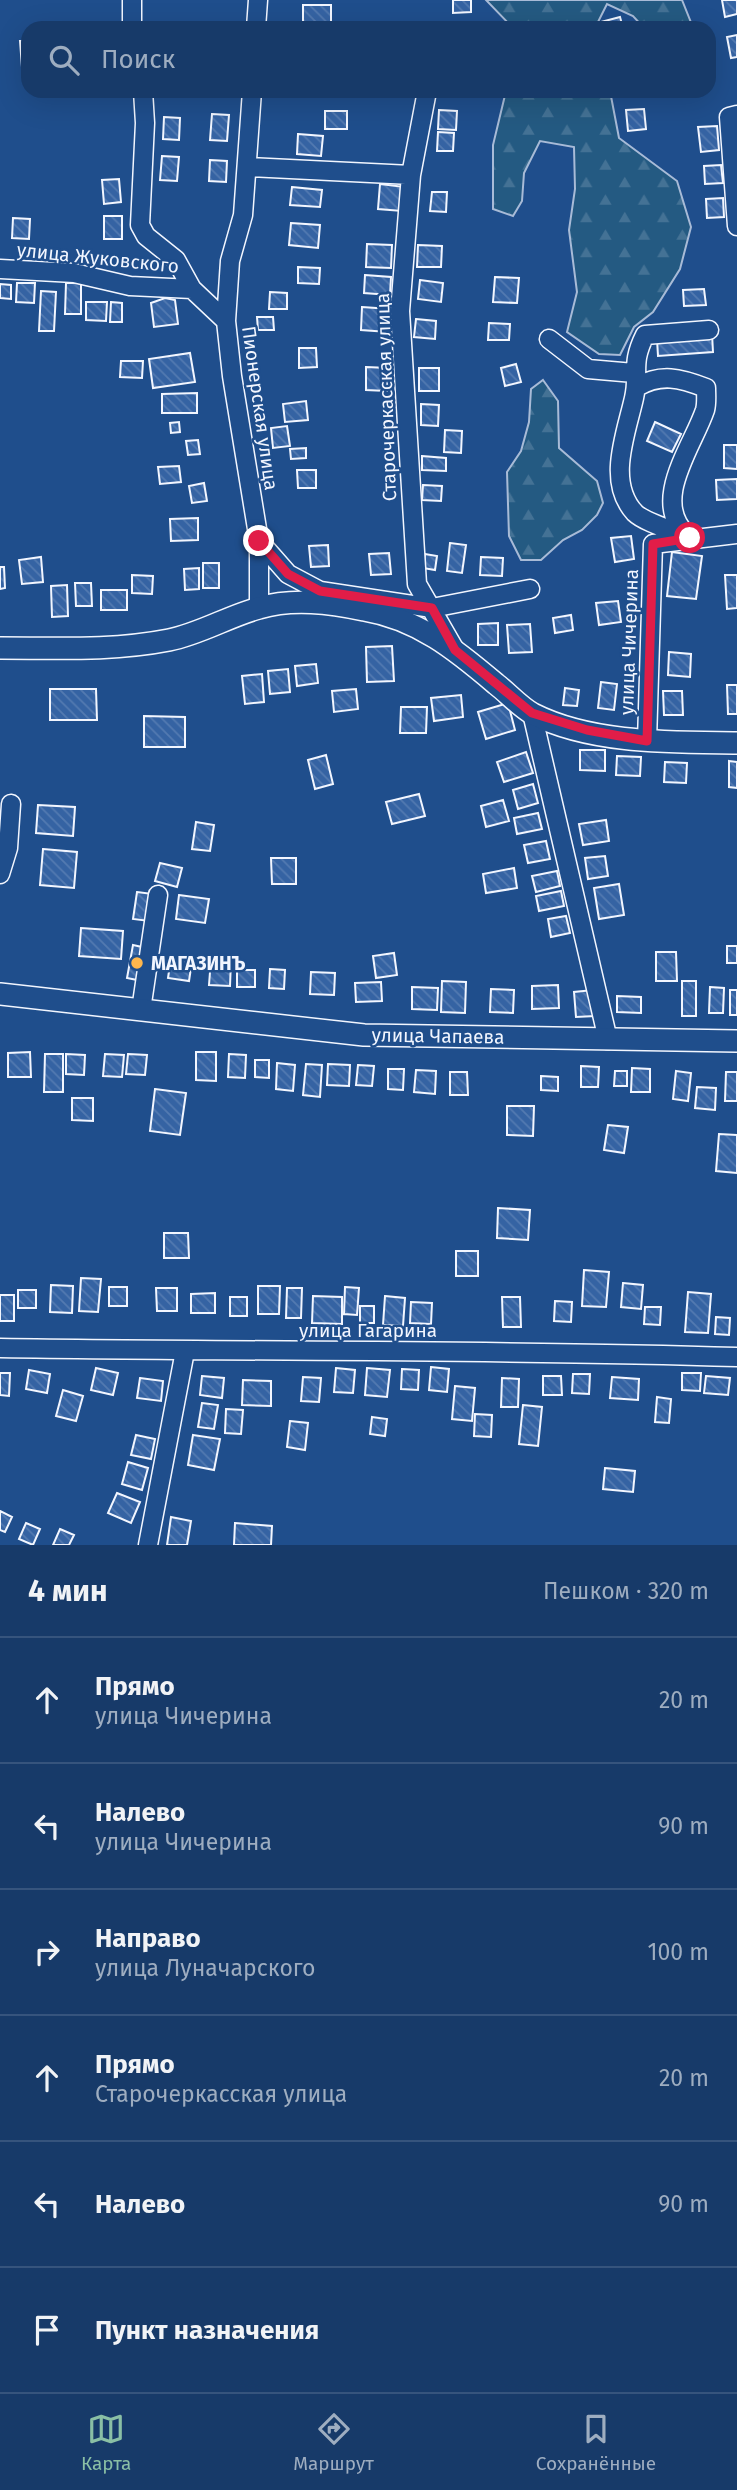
<!DOCTYPE html>
<html lang="ru">
<meta charset="utf-8">
<style>
body{margin:0;font-family:"Fira Sans",sans-serif;background:#20416f;color:#f1f3f6}
.stop{position:absolute;width:21px;height:21px;margin:-16px;border:5px solid #e11d48;border-radius:50%;background:#fff}
.stop.end{background:#e11d48;border-color:#fff;box-shadow:0 2px 7px #0008}
.list{margin:0;padding:0;list-style:none}
h2{display:flex;justify-content:space-between;align-items:center;height:91px;margin:0;padding:0 28px;font-size:30px}
h2 small{font-size:23px;font-weight:400;color:#9eadc0}
.list li{display:grid;grid-template-columns:46px 1fr auto;gap:21px;align-items:center;box-sizing:border-box;height:126px;padding:0 28px;border-top:2px solid #36547d}
.list b{display:block;font-size:26px;white-space:nowrap}
.list p{margin:0;font-size:23px;white-space:nowrap;color:#9eadc0}
.list em{font-size:23px;font-style:normal;color:#9eadc0}
.icon{flex:none;width:38px;height:38px;fill:none;stroke:currentColor;stroke-width:2;stroke-linecap:round;stroke-linejoin:round}
.map{position:relative;flex:none;width:737px;height:1545px;overflow:hidden}
.search{position:absolute;background:#173a69;box-shadow:0 7px 28px #0002;left:21px;right:21px;top:21px;height:77px;display:flex;align-items:center;gap:18px;box-sizing:border-box;padding:0 24px;border-radius:21px;color:#9eadc0;font-size:26px}
.sheet{height:847px;background:#173a69}
nav{display:flex;justify-content:space-around;align-items:center;box-sizing:border-box;height:98px;border-top:2px solid #36547d;background:#173a69;font-size:19px;color:#9eadc0}
nav a{display:grid;justify-items:center;gap:4px}
nav .on{color:#8abfa5}
.map>svg:first-child{display:block}
</style>
<div class="map">
<svg width="737" height="1545" viewBox="0 0 737 1545">
<defs>
<pattern id="forest-firs" width="22" height="20" patternUnits="userSpaceOnUse" patternTransform="scale(1.75)"><rect width="22" height="20" fill="#245a82"/><path d="M5 1l3.5 6h-7zM16 11l3.5 6h-7z" fill="#447295"/></pattern>
<pattern id="building-back-hatch" width="6" height="6" patternUnits="userSpaceOnUse" patternTransform="scale(1.75)"><rect width="6" height="6" fill="#3563a3"/><path d="M-1 5l2 2M0 0l6 6M5-1l2 2" fill="none" stroke="#537ab1"/></pattern>
</defs>
<rect width="100%" height="100%" fill="#1f4e8c"/>
<path fill="url(#forest-firs)" stroke="#a8bbd7" stroke-width="2" d="M486,0H682L692,25L691,28H644L633,16L607,4L595,28H513Z
M506,91H610L619,138L677,181L691,227L680,269L653,312L634,327L620,355L599,354L567,332L577,292L569,230L575,189L574,147L540,141L524,173L522,201L513,216L493,209V145Z
M543,380L558,401L559,448L597,481L603,503L597,515L582,530L563,540L541,560H521L509,536L507,472L521,451L529,422L531,389Z"/>
<path fill="url(#building-back-hatch)" stroke="#f2f6ff" stroke-width="2" d="M453,0H471V12L453,13Z
M722,0H737V14L725,17Z
M303,5H331V28H303Z
M620,17L623,28H603L601,22Z
M737,35V57L731,58L727,37Z
M20,41H28V66L22,67Z
M644,109L646,129L628,131L626,110Z
M439,110L457,111L456,130L438,129Z
M325,111H347V129H325Z
M212,114L229,115L227,141L210,140Z
M164,117L180,118L179,140L163,139Z
M717,126L719,150L701,152L698,127Z
M438,132L454,133L453,151H437Z
M298,134L323,136L321,156L297,154Z
M162,156L179,157L177,181L160,180Z
M210,160L227,161L226,182L209,181Z
M721,165L723,183L705,184L704,166Z
M119,179L121,202L104,204L102,180Z
M380,184L405,187L402,211L378,209Z
M292,187L322,190L320,207L290,205Z
M432,192H447L446,212L430,211Z
M723,198L724,217L707,218L706,199Z
M104,216H122V239H104Z
M13,218L30,219L29,239L12,238Z
M291,223L320,225L318,248L289,245Z
M367,244L392,245L391,268L366,267Z
M418,245L442,246L441,267H417Z
M298,267L320,268L319,284L298,283Z
M365,275L391,277L390,295L364,293Z
M495,277L519,278L517,303L493,302Z
M420,280L443,283L441,302L418,299Z
M17,283H35L34,303L16,302Z
M66,283H81V314H65Z
M0,284L11,285V299L0,298Z
M704,289L706,305L684,306L683,290Z
M41,291L56,292L54,331H39Z
M270,292L287,293V309H269Z
M165,298L175,300L178,324L154,327L151,303Z
M86,302H107L106,321L86,320Z
M111,302L122,303V322H110Z
M362,307L390,309L388,332L361,330Z
M257,317H273L274,330H258Z
M416,319L436,321L435,339L414,337Z
M489,323L510,324L509,340H488Z
M712,334L713,352L658,356L657,339Z
M299,348H316L317,367L299,368Z
M190,353L195,382L153,388L149,359Z
M121,361H143L142,378L120,377Z
M516,364L521,382L505,386L501,368Z
M366,367L388,368L387,391L366,390Z
M419,368H439V391H419Z
M197,393V413H162V394Z
M306,401L308,420L285,422L283,404Z
M421,404L439,405L438,426L421,425Z
M179,422L180,432L171,433L170,423Z
M655,422L681,434L672,452L647,441Z
M287,426L290,446L273,448L271,428Z
M445,430L462,431L461,453L444,452Z
M198,440L200,454L188,455L186,441Z
M724,445H737V469L724,468Z
M306,448V458L291,459L290,449Z
M422,456L446,458V471L422,470Z
M179,466L181,482L160,484L158,467Z
M297,470H316V488H298Z
M737,479V499L717,500L716,480Z
M204,483L207,501L192,503L189,486Z
M423,485L442,486L441,501L422,500Z
M198,518V540L171,541L170,519Z
M631,536L634,559L615,562L611,538Z
M450,543L466,545L462,573L447,571Z
M328,545L329,566L311,567L309,546Z
M672,552L702,556L696,599L667,596Z
M389,553L391,574L371,575L369,554Z
M425,554L437,556L435,570L423,568Z
M41,557L43,582L22,584L19,560Z
M481,557L503,558L502,576L480,575Z
M203,563H219V588H203Z
M0,567H4L5,588L0,589Z
M199,568V589L185,590L184,569Z
M132,575L153,576L152,594L132,593Z
M725,575H737V608L727,609Z
M75,583H91L92,606H76Z
M67,585L68,616L52,617L51,586Z
M101,590H127V610H101Z
M618,601L621,622L599,625L596,603Z
M571,615L573,630L555,633L553,618Z
M498,623V645H478V624Z
M530,624L532,652L509,653L507,625Z
M392,646L394,681L367,682L366,647Z
M669,652L691,654L690,677L668,675Z
M316,664L318,683L297,686L295,666Z
M288,669L290,692L270,694L268,671Z
M262,674L264,702L245,704L242,676Z
M601,682L617,684L614,710L598,708Z
M727,685H737V714H728Z
M565,688L579,690L577,706L563,705Z
M50,689H96L97,720H50Z
M356,689L358,709L334,712L332,691Z
M663,691H682L683,715H664Z
M461,695L463,717L434,721L431,698Z
M508,703L515,730L486,739L478,712Z
M401,707H427L426,733H400Z
M144,716L185,717V747H144Z
M580,750H605V771L580,770Z
M526,752L533,773L504,782L497,762Z
M326,755L333,784L315,789L308,760Z
M617,756L641,757L640,776L616,775Z
M729,761L737,762V788L729,787Z
M665,762L687,763L686,783L664,782Z
M533,784L538,803L518,809L513,790Z
M419,794L425,816L392,824L386,802Z
M503,800L509,821L486,827L481,806Z
M38,805L75,807L73,836L36,833Z
M538,813L542,829L517,834L514,818Z
M606,820L609,841L583,845L579,824Z
M196,822L214,825L210,851L192,849Z
M546,841L550,859L528,863L524,845Z
M43,849L77,852L74,888L40,885Z
M605,856L608,876L588,879L585,858Z
M271,858H296V884H272Z
M160,863L182,868L177,887L155,881Z
M514,868L517,888L486,893L483,874Z
M557,871L560,886L536,892L532,876Z
M619,884L624,915L599,919L594,888Z
M561,891L564,906L539,911L536,896Z
M137,892L153,894L149,921L133,919Z
M179,895L209,899L205,923L176,919Z
M566,916L570,933L551,937L548,919Z
M81,928L123,931L121,959L79,956Z
M133,945L147,948L142,981L127,978Z
M727,946H737V963H727Z
M656,952H676L677,981H656Z
M394,953L397,975L376,978L373,956Z
M171,958L192,961L189,981L168,978Z
M211,959L231,960L230,986L209,985Z
M270,969L285,970L284,989L269,988Z
M237,970H255V987H237Z
M311,972L335,973L334,995L310,994Z
M442,981L466,982L465,1013L441,1012Z
M682,981H696V1016H682Z
M381,982L382,1001L356,1002L355,983Z
M558,985L559,1008L532,1009V986Z
M412,987L438,988L437,1010L412,1009Z
M710,987L724,988L723,1013H709Z
M491,989L514,990L513,1013L490,1012Z
M593,990L595,1016L576,1017L574,992Z
M730,990H737V1015H730Z
M617,996L641,997V1013L617,1012Z
M30,1052L31,1077H8V1053Z
M196,1052H216V1081L196,1080Z
M45,1054H63V1092H44Z
M66,1054L85,1055L84,1075L66,1074Z
M105,1054L124,1055L122,1077L103,1076Z
M128,1054L147,1055L145,1075L126,1074Z
M229,1054L246,1055L245,1078L228,1077Z
M255,1060H269V1078L255,1077Z
M277,1063L295,1065L293,1091L276,1089Z
M306,1064L322,1065L320,1097L303,1095Z
M328,1064L350,1065L349,1086L327,1085Z
M358,1065L374,1066L372,1086L356,1085Z
M581,1066L599,1067L598,1087H581Z
M632,1068L650,1069V1092H631Z
M388,1069H404L403,1090L388,1089Z
M416,1070L436,1071L435,1094L414,1092Z
M615,1071H627V1086H614Z
M676,1071L691,1073L688,1101L673,1099Z
M450,1072H467L468,1095H450Z
M726,1072H737V1101H725Z
M541,1076L558,1077V1091L541,1090Z
M697,1087L716,1088L715,1110L695,1108Z
M155,1089L186,1093L180,1135L150,1131Z
M72,1098H93V1121L72,1120Z
M507,1106H534L533,1136L507,1135Z
M608,1125L628,1127L624,1153L604,1150Z
M719,1134L737,1135V1173L716,1171Z
M498,1208L530,1210L528,1240L497,1238Z
M164,1233H188L189,1258H164Z
M456,1251H478V1276H456Z
M584,1270L609,1272L606,1307L582,1306Z
M81,1278L101,1279L98,1312L79,1311Z
M623,1283L643,1285L641,1309L621,1307Z
M51,1285L73,1286L72,1313L50,1312Z
M258,1286H280L279,1314H258Z
M109,1287H127V1306H109Z
M345,1287L359,1288L357,1315L344,1314Z
M156,1288H177V1311H157Z
M287,1288H302L301,1318H286Z
M18,1290H36V1308H18Z
M688,1292L711,1294L708,1333L685,1332Z
M215,1293V1313H191V1294Z
M0,1295H14V1321H0Z
M313,1296L342,1297V1324L312,1323Z
M385,1296L405,1298L403,1326L383,1325Z
M230,1297H247V1316H230Z
M502,1297H520L521,1327H503Z
M555,1301L572,1302L571,1322L554,1321Z
M411,1302L432,1303L431,1324L410,1323Z
M360,1306H374V1323H360Z
M645,1307H661L660,1325L644,1324Z
M716,1317L730,1318L729,1335L715,1334Z
M431,1367L449,1369L447,1392L429,1390Z
M96,1368L118,1373L113,1395L91,1390Z
M336,1368L355,1370L353,1393L334,1392Z
M367,1368L390,1370L387,1397L365,1395Z
M402,1369L419,1370L418,1390L401,1389Z
M29,1370L50,1374L47,1393L26,1389Z
M0,1373H10L9,1396L0,1395Z
M682,1373H701L700,1391L682,1390Z
M573,1374H590L589,1394L572,1393Z
M202,1376L224,1378L222,1398L200,1395Z
M543,1376H561L562,1395H543Z
M706,1376L730,1378L728,1395L704,1393Z
M303,1377L321,1378L319,1402L301,1401Z
M612,1377L639,1379L638,1400L610,1398Z
M140,1378L163,1381L161,1401L137,1398Z
M502,1378L519,1379L518,1407H501Z
M243,1380L271,1381V1406L242,1405Z
M455,1386L475,1388L472,1421L452,1419Z
M63,1390L83,1396L76,1421L56,1416Z
M657,1397L671,1399L669,1423L655,1422Z
M202,1403L218,1405L214,1429L198,1427Z
M523,1405L542,1407L538,1446L519,1444Z
M226,1409L243,1410L241,1434L225,1433Z
M475,1414L492,1415L491,1437L474,1436Z
M372,1417L387,1419L385,1436L370,1434Z
M290,1421L308,1423L305,1450L287,1447Z
M136,1435L155,1439L151,1459L131,1455Z
M193,1435L220,1439L214,1470L188,1465Z
M128,1462L148,1468L142,1490L122,1484Z
M605,1468L635,1471L633,1492L603,1489Z
M117,1493L140,1502L131,1523L108,1513Z
M0,1511L12,1517L5,1532L0,1530Z
M171,1517L191,1521L187,1545H167Z
M26,1523L40,1529L33,1545L19,1539Z
M235,1523L272,1526L271,1545H234Z
M60,1529L74,1535L69,1545H53Z"/>
<g fill="none" stroke-linecap="round" stroke-linejoin="round">
<g stroke="#f2f6ff" stroke-width="21">
<path id="minor" d="M132,0V28
M256,28L258,0
M143,91L145,123L140,225L146,236L176,260L192,289L226,321
M252,91L243,215L230,261L226,321L232,376L259,541V608
M427,91L411,175L400,311L417,584L455,650
M737,115L729,117L737,226
M247,167L411,175
M0,269L74,273L130,286L192,289
M549,339L588,369L634,373
M637,387C661,373 680,378 706,388C706,395 707,403 705,410C693,446 650,501 687,535
M690,538C677,532 644,522 635,513C606,482 626,434 634,398C640,372 630,365 645,335L709,330
M259,541L288,574L320,591L432,608L530,589
M532,713L608,1040
M647,741L653,544L737,534
M0,874L8,848L11,804
M141,1010L158,895
M0,1348C246,1352 491,1349 737,1357
M148,1545L185,1351"/>
</g>
<g stroke="#f2f6ff" stroke-width="24">
<path id="major" d="M0,648C57,648 113,651 169,640C200,634 229,616 259,608C293,598 330,603 364,610C418,619 456,650 496,684C508,693 520,707 533,714C592,744 673,742 737,743
M0,994L364,1035L737,1041"/>
</g>
<use href="#minor" stroke="#1f4e8c" stroke-width="18"/>
<use href="#major" stroke="#1f4e8c" stroke-width="21"/>
</g>
<g fill="none" stroke-linecap="round" stroke-linejoin="round">
<path stroke="#e11d48" stroke-width="9" d="M259,541L288,574L320,591L432,608L455,650L532,713L587,730L647,741L653,544L690,538"/>
</g>
<circle fill="#ffb74d" stroke="#1f4e8c" stroke-width="2.5" cx="137" cy="963" r="7"/>
<g text-anchor="middle" dominant-baseline="central" stroke-width="5" stroke-linejoin="round" paint-order="stroke">
<g font-size="19" fill="#f2f6ff" stroke="#1f4e8c">
<text transform="translate(98 258) rotate(6)">улица Жуковского</text>
<text transform="translate(386 397) rotate(-92)">Старочеркасская улица</text>
<text transform="translate(260 408) rotate(82)">Пионерская улица</text>
<text transform="translate(629 642) rotate(-88)">улица Чичерина</text>
<text transform="translate(438 1036) rotate(1)">улица Чапаева</text>
<text x="368" y="1330">улица Гагарина</text>
</g>
<g font-size="19" font-weight="bold" fill="#f2f6ff" stroke="#1f4e8c" text-anchor="start">
<text x="151" y="963">МАГАЗИНЪ</text>
</g>
</g>
</svg>
<div class="stop" style="left:690px;top:538px"></div>
<div class="stop end" style="left:259px;top:541px"></div>
<div class="search"><svg class="icon" aria-label="search" viewBox="0 0 24 24"><circle cx="10" cy="10" r="6"/><path d="M15 15l6 6"/></svg>Поиск</div>
</div>
<section class="sheet">
<h2>4 мин<small>Пешком · 320 m</small></h2>
<ul class="list">
<li><svg class="icon" aria-label="ahead" viewBox="0 0 24 24"><path d="M12 20V5M6 11l6-6 6 6"/></svg><div><b>Прямо</b><p>улица Чичерина</p></div><em>20 m</em></li>
<li><svg class="icon" aria-label="left" viewBox="0 0 24 24"><path d="M17 20v-9H6M10 6l-5 5 5 5"/></svg><div><b>Налево</b><p>улица Чичерина</p></div><em>90 m</em></li>
<li><svg class="icon" aria-label="right" viewBox="0 0 24 24"><path d="M7 20v-9h11M14 6l5 5-5 5"/></svg><div><b>Направо</b><p>улица Луначарского</p></div><em>100 m</em></li>
<li><svg class="icon" aria-label="ahead" viewBox="0 0 24 24"><path d="M12 20V5M6 11l6-6 6 6"/></svg><div><b>Прямо</b><p>Старочеркасская улица</p></div><em>20 m</em></li>
<li><svg class="icon" aria-label="left" viewBox="0 0 24 24"><path d="M17 20v-9H6M10 6l-5 5 5 5"/></svg><div><b>Налево</b></div><em>90 m</em></li>
<li><svg class="icon" aria-label="arrive" viewBox="0 0 24 24"><path d="M6 21V4h12l-3 4 3 4H6"/></svg><div><b>Пункт назначения</b></div></li>
</ul>
</section>
<nav>
<a class="on"><svg class="icon" aria-label="map" viewBox="0 0 24 24"><path d="M3 6l6-2 6 2 6-2v14l-6 2-6-2-6 2zM9 4v14M15 6v14"/></svg>Карта</a>
<a><svg class="icon" aria-label="directions" viewBox="0 0 24 24"><path d="M12 3l9 9-9 9-9-9zM9 14v-3h6M13 9l2 2-2 2"/></svg>Маршрут</a>
<a><svg class="icon" aria-label="saved" viewBox="0 0 24 24"><path d="M7 4h10v16l-5-4-5 4z"/></svg>Сохранённые</a>
</nav>
